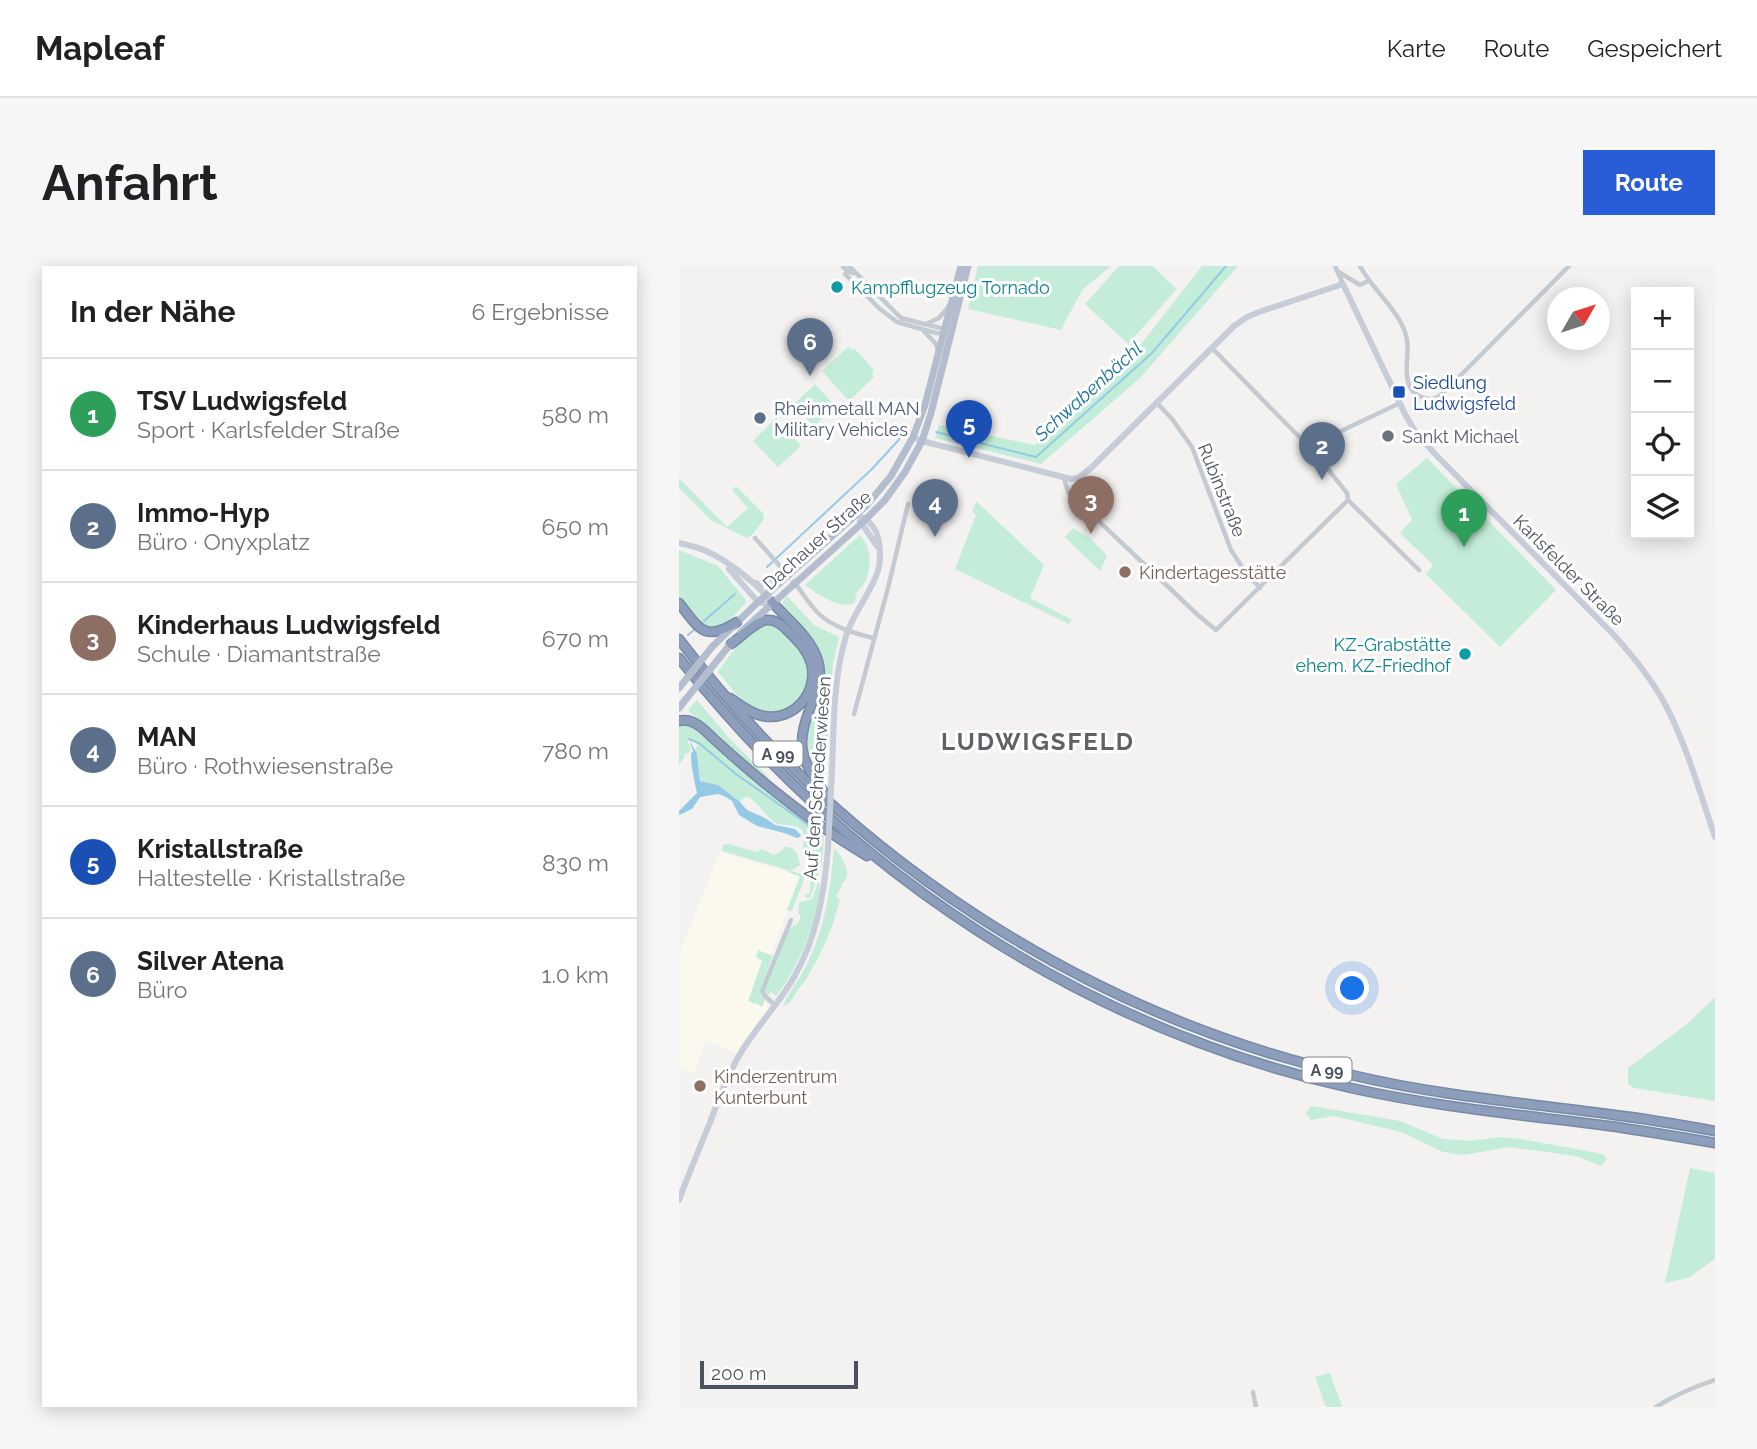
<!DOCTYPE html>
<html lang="de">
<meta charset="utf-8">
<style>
body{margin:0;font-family:Raleway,sans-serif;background:#f6f6f6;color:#202124}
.controls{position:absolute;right:21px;top:21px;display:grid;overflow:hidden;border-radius:0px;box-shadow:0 4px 18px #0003}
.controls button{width:63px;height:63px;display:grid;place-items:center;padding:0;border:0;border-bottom:2px solid #e0e0e0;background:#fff;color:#202124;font:35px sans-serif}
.compass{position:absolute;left:868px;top:21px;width:63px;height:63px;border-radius:50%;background:#fff;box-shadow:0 4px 18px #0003;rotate:51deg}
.scale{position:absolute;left:21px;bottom:18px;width:158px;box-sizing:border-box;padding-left:7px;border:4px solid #4a525d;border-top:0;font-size:19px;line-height:24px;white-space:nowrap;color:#4a525d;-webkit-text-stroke:5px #fff;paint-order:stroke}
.you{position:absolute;left:674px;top:723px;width:24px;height:24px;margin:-18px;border:5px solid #fff;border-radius:50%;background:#1a73e8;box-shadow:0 0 0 10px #1a73e833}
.badge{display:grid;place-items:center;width:46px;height:46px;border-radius:50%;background:#285dd7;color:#fff;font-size:23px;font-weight:700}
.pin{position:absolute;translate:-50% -58px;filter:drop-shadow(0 2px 4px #0008)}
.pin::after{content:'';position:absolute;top:37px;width:24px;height:21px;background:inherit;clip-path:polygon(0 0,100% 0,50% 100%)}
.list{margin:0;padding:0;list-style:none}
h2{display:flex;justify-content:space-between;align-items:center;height:91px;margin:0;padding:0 28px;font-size:30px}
h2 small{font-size:23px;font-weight:400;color:#757577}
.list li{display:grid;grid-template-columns:46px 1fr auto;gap:21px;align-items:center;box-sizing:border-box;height:112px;padding:0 28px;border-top:2px solid #e0e0e0}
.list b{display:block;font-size:26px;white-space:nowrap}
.list p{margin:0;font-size:23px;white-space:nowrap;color:#757577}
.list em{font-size:23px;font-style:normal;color:#757577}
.icon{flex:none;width:38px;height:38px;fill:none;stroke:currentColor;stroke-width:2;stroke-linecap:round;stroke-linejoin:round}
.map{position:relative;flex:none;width:1036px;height:1141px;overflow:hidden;border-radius:0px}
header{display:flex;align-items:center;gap:42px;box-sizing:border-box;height:98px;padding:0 35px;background:#fff;border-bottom:2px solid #e0e0e0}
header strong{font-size:33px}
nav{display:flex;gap:38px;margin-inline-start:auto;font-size:24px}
.intro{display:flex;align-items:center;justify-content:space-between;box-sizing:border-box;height:168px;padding:0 42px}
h1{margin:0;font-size:49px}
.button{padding:18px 32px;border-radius:0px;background:#285dd7;color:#fff;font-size:24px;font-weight:700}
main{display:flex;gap:42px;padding:0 42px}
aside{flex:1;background:#fff;border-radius:0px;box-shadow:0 4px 18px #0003}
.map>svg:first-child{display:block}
</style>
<header>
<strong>Mapleaf</strong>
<nav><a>Karte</a><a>Route</a><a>Gespeichert</a></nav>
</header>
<div class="intro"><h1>Anfahrt</h1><a class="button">Route</a></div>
<main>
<aside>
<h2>In der Nähe<small>6 Ergebnisse</small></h2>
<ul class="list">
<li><span class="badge" style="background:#2e9e5b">1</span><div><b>TSV Ludwigsfeld</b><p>Sport · Karlsfelder Straße</p></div><em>580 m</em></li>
<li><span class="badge" style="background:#5c6f8a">2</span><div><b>Immo-Hyp</b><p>Büro · Onyxplatz</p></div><em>650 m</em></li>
<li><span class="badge" style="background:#8d6e63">3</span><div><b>Kinderhaus Ludwigsfeld</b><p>Schule · Diamantstraße</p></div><em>670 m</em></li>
<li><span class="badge" style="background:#5c6f8a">4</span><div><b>MAN</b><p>Büro · Rothwiesenstraße</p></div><em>780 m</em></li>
<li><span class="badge" style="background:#1a4fb4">5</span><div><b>Kristallstraße</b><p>Haltestelle · Kristallstraße</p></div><em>830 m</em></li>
<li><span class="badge" style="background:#5c6f8a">6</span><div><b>Silver Atena</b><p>Büro</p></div><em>1.0 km</em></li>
</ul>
</aside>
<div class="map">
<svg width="1036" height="1141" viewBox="0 0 1036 1141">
<rect width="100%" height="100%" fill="#f3f2f1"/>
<path fill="#fbf9ed" d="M41,586L121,610L80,720L84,732L90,741L57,787L27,775L15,807L0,802V688Z"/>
<path fill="#c4edd9" d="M299,0H432L403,24L382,64L289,43Z
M440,0H473L498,23L449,78L406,38Z
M523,0H559L461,112L362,198L256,172L260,159L356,179L459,82Z
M169,81L173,84L175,82L195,104L192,107L195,111L170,135L143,105Z
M136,118L156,140L135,160L114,139Z
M97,152L122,180L99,201L74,175Z
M748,192L877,324L821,381L747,308L754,299L721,267L733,254L717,218Z
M0,212L48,261L69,242L53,224L57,220L84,247L85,253L74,268L68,272L32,254L0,222Z
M297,235L365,299L351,332L393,354L390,358L276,303L297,249L293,246Z
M394,262L411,272L428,290L421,305L386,271Z
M181,269C195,284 194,313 177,327L176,337C160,344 139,328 126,319Z
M0,284L39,300L66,333L67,337C60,343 50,357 43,361C26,370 9,341 0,331Z
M108,330L135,359L160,371L154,399L146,512C105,469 152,442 144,398C139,374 120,356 104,339V335Z
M89,358C104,362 105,366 115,377C125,388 134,406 129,422C122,441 96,452 78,444C62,438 50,418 39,406C52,387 67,366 89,358Z
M18,434L50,472L90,512L87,514L9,444Z
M5,457L17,461L96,531L143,566L142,568L145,570L143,598L131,632H127L126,629L131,627L133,594L130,591V588L124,585C123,578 127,567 122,563C116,558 106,560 99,558C86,552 81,537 69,531L64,532L61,536L39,519L21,515L18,488L16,483L19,479L12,474H8L12,483L10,487L6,488L5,492L0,499V458Z
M50,578L77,586L83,583L95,589L104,584V581C117,580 119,588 121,599L111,605L123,608L125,613L113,645L108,644L121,610L111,607L108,604L43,585L44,579Z
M155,582C161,587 172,606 167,613C166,615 164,616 163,617L162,622L157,630L161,634C153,665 141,691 124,718C116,724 115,737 104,740C109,727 121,713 128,698C147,659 151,625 155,582Z
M139,616L141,617C140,653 120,700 98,729L97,730L92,726L89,729L86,725V721L110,663L118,658L122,651L119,646L120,640L119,639L121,636L133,633Z
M79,684L94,690L82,721L81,726L86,734L83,741L77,737L76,738L69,735L83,695L77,691Z
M1036,731V835L955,822L949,818V802L1008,758Z
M632,840L721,855L764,873L792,875L821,871L842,873L924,888L928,893L922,900L897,890L831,881L784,889L764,886L722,866L655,850L632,854L627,848Z
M1011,902L1036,907V993L1009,1012L986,1017Z
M651,1107L663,1141H647L636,1111Z"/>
<path fill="#95cae6" d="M10,473L18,488L21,515L39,519L61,536L68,544L86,552L96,559L116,563L122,569L121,571L118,572L105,567L78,560L60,549L53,535L45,530L39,528L21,531L13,543L0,549V545L18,527C15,513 12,501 12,488L14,485Z"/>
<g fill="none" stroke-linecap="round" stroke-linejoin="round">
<path stroke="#95cae6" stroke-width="2" d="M257,166L357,191L473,87L547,0
M88,301L193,203L226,167
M25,355L56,328
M9,369L15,364
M10,473L20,477L57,508L132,561"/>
<path stroke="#d1d2d3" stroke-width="4.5" stroke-dasharray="4.5 2" stroke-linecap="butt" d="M100,299L115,317"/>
<g stroke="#7889a7" stroke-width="11">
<path id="highway" d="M93,336C110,355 132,371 139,395C143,408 140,420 135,432C116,478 119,491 148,530
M0,337C20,362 25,377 58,356
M0,373C167,592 408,750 677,810C762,830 849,837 936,849C969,853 1003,859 1036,865
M0,392C170,607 404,762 672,822C757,841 844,849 930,860C966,865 1001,871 1036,877
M51,432C61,439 72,448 84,450C115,456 140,426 132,397C128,384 119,375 110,366C104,360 97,353 88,354C77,355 62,371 52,378
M0,455C15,451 26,465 36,474C83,517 134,558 188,590"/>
</g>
<path stroke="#c3cad2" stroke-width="4.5" d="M170,0L222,52L265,63
M656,0L664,18
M681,0C692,21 711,36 722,57C735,81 724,95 729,116C732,128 747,137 759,131C763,128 767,124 771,120L890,0
M164,1L170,6L175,7
M658,5L681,19L689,15
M166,8L201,43L218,56L257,67L272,68
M247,58L260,52L270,40
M244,64L257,78L259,85
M533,82L636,187L668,227L669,234L740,304
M478,137L493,153L513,181L552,284L565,304L581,322
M636,187L660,166L721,137
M385,212L389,226L520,350L537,364L669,234
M76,272L100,299
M118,320C125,329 131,339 139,347C153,361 175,367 194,372
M175,448L209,322L229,238
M96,739L87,731L83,725L112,654
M574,1126L577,1141
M977,1141C996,1129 1015,1121 1036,1114"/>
<path stroke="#c6ccd8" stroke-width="6" d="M234,171L243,175L380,210L392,213L399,212L412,202L555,60L568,51L580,46L664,18L727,150L736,165L756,188L934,368C954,390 972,412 986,438C1008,480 1021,527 1036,571
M181,255L198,280
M0,277C9,279 19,281 27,285C48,294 74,315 90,332
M50,303L79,336L91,339
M76,317L84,318L102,316
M153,504C155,459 154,413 167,370C174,346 201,316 201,292C201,271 198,257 178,249
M0,934C10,907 21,881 32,854C39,834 47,814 57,795C73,765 98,741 115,711C138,671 145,628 149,583"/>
<path stroke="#b3bdcd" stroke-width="7" d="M62,366L182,258L206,234L226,206L243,175L252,147L289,0
M33,381L79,336L187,240L212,210L234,171L246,139L282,0
M41,391L54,375
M0,442L7,433"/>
<use href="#highway" stroke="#8d9ebc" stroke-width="8"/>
<path stroke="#c6ccd8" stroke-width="6" d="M149,583L153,504"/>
<path stroke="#b3bdcd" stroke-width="7" d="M0,422L33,381
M7,433L41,391"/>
</g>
<g fill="#0f9aa8" stroke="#fff" stroke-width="2.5">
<circle cx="158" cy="21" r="7"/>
<circle cx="786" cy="388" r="7"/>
</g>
<rect fill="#1a4fb4" stroke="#fff" stroke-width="2.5" x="713" y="119" width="14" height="14" rx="3.5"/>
<circle fill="#5c6f8a" stroke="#fff" stroke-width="2.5" cx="81" cy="152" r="7"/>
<circle fill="#6b7280" stroke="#fff" stroke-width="2.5" cx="709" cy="170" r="7"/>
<g fill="#8d6e63" stroke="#fff" stroke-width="2.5">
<circle cx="446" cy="306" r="7"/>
<circle cx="21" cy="820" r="7"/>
</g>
<g text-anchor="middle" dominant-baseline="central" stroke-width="6" stroke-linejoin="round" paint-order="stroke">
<g fill="#fff" stroke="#80868e" stroke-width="2">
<rect x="74.5" y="475.5" width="49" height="25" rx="5"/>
<rect x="623.5" y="791.5" width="49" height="25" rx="5"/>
</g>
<g font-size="16" font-weight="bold" fill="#4a525d">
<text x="99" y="488">A 99</text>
<text x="648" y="804">A 99</text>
</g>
<g font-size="18" fill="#0d838f" stroke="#fff" text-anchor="start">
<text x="172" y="21">Kampfflugzeug Tornado</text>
<text x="772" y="378" text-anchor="end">KZ-Grabstätte<tspan x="772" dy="21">ehem. KZ-Friedhof</tspan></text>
</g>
<g font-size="18" fill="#164399" stroke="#fff" text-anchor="start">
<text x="734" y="116">Siedlung<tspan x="734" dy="21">Ludwigsfeld</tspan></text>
</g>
<g font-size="18" fill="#4e5e75" stroke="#fff" text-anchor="start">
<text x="95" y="142">Rheinmetall MAN<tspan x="95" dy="21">Military Vehicles</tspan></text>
</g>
<g font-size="18" fill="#5b616d" stroke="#fff" text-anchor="start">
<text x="723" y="170">Sankt Michael</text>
</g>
<g font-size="18" fill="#4a525d" stroke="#fff">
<text transform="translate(543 224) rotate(68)">Rubinstraße</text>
<text transform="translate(138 274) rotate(-42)">Dachauer Straße</text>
<text transform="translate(890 304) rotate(45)">Karlsfelder Straße</text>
<text transform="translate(138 512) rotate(-86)">Auf den Schrederwiesen</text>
</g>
<g font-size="18" fill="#785e54" stroke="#fff" text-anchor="start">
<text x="460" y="306">Kindertagesstätte</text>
<text x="35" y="810">Kinderzentrum<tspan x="35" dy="21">Kunterbunt</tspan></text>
</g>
<g font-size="19" font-style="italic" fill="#1873a3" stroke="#fff">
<text transform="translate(409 125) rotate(-42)">Schwabenbächl</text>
</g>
<g font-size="24" font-weight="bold" letter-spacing="2" fill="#5e6166" stroke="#fff">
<text x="359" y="475">LUDWIGSFELD</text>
</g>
</g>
</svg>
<div class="controls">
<button>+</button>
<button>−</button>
<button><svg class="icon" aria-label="locate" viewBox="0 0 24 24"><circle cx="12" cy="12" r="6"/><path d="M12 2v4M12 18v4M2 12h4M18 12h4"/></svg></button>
<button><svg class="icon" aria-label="layers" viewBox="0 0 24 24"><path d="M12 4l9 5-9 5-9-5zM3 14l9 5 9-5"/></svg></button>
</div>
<svg class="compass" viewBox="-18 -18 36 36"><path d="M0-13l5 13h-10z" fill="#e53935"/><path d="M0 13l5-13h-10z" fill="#757577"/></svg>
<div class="scale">200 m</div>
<div class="you"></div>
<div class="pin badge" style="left:785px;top:281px;background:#2e9e5b">1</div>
<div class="pin badge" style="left:643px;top:214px;background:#5c6f8a">2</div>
<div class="pin badge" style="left:412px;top:268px;background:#8d6e63">3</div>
<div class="pin badge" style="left:256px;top:271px;background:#5c6f8a">4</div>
<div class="pin badge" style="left:290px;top:192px;background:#1a4fb4">5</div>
<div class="pin badge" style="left:131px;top:110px;background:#5c6f8a">6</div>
</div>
</main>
